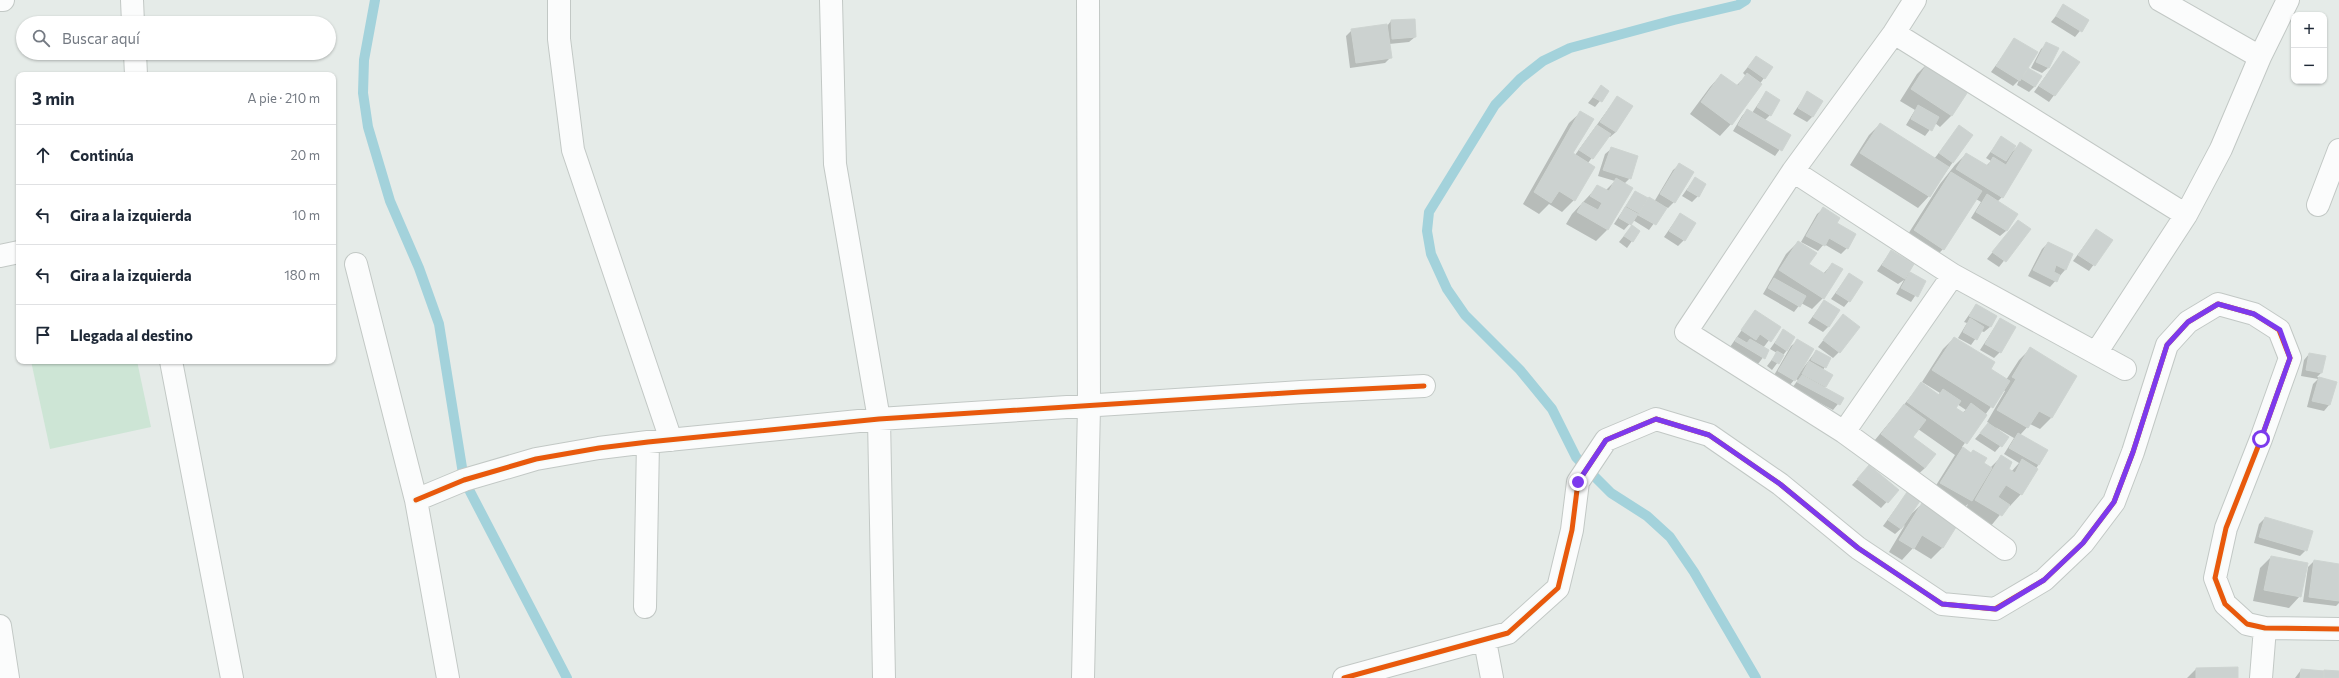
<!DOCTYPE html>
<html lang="es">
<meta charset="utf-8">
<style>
body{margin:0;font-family:Commissioner,sans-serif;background:#f6f6f7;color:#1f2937}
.controls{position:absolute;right:12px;top:12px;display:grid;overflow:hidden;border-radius:8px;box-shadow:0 1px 3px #0004}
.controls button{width:36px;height:36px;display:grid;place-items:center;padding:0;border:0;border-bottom:1px solid #e0e1e3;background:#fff;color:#1f2937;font:20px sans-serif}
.stop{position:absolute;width:12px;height:12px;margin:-9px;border:3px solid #7c3aed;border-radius:50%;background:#fff}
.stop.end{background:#7c3aed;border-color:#fff;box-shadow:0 1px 4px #0008}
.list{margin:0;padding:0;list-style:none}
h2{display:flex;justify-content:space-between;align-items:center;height:52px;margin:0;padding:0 16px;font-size:17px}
h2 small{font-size:13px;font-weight:400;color:#747a83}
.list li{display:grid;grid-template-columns:26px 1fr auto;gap:12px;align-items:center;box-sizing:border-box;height:60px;padding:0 16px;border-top:1px solid #e0e1e3}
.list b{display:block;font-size:15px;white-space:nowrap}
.list em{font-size:13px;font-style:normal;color:#747a83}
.icon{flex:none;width:22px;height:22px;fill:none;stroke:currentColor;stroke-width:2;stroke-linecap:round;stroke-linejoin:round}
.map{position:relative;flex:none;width:2339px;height:678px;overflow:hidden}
.search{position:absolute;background:#fff;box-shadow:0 1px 3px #0004;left:16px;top:16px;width:320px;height:44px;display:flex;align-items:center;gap:10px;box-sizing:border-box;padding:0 14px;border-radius:22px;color:#747a83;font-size:15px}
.panel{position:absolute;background:#fff;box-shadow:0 1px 3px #0004;left:16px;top:72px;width:320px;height:292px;border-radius:8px}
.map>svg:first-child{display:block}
</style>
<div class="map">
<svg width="2339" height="678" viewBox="0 0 2339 678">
<rect width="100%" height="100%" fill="#e5ebe8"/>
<path fill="#cde5d5" d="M31,361H137L151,427L50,449Z"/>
<path fill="#0003" fill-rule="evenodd" d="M2064,6L2088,21L2075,37L2051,22Z
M1391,21L1415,37L1409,42L1389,44L1391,57L1385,63L1350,68L1346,36L1352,30L1387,26Z
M2015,39L2023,75L2028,70L2035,86L2029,92L2017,85L2019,80L2013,86L1991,72Z
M2047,44L2057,49L2048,68L2042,73L2031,68L2041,49Z
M2063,52L2078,63L2049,102L2034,92Z
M1756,57L1764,78L1731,124L1720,136L1690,114L1710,87L1721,75L1736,86L1746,76L1743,73Z
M1929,62L1952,115L1940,127L1935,123L1925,136L1906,125L1915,110L1900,101L1917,74Z
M1601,87L1608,91L1595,107L1588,103Z
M1766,92L1770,115L1765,120L1790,135L1775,156L1733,131L1742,116L1747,110L1752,113Z
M1807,93L1813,116L1807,122L1793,114Z
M1617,97L1616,132L1610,137L1608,136L1588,163L1594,167L1574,200L1562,212L1549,204L1539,214L1523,204L1569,123L1581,112L1572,153L1575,155Z
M1880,124L1934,159L1959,127L1953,162L1929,196L1918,208L1850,165L1869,135Z
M2001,138L2013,151L2020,144L2002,197L1997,202L2016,214L2006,231L2000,236L1971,218L1981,202L1976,199L1943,249L1932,261L1903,242L1940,184L1955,165L1966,154L1986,166L1991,161L1986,158Z
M1611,149L1630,178L1624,184L1607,230L1596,241L1566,224L1572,214L1598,186L1606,190L1615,181L1598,176L1605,154Z
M1679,165L1674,202L1668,208L1666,207L1649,230L1633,220L1624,230L1614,224L1635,192L1654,202L1673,170Z
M1695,178L1698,196L1692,202L1682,196Z
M1823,209L1835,223L1847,248L1841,254L1824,244L1818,251L1801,242L1817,214Z
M1680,214L1684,240L1678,246L1664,237Z
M2018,221L2029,229L1999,267L1987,259Z
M1632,226L1639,231L1627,248L1619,242Z
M2096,230L2112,240L2089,271L2073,261Z
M1798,242L1808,265L1823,274L1832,264L1823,298L1812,309L1801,303L1794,312L1763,294L1786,254Z
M2048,243L2072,254L2065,270L2050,287L2028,276L2042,249Z
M1891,251L1908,272L1925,281L1911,302L1896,294L1904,280L1898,284L1877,271Z
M1849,274V301L1844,307L1831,299Z
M1824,301L1829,326L1823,332L1808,323Z
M1976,305L1996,316L1990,327L1984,332L1981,331L1971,345L1958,338L1967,323L1964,322Z
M1755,311L1779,327L1763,348L1768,351L1758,364L1730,347Z
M1843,315L1839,352L1833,358L1818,347Z
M2000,319V352L1994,358L1980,350Z
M1783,331L1787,350L1772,370L1767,366L1777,353L1770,349Z
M1954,338L1989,369L2006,380L2019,360L2030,349L2076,376L2051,418L2040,429L2030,424L2020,435L2047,450L2021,494L2010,506L2008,505L1990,527L1964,512L1968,504L1959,512L1930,495L1955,455L1918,429L1912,437L1925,468L1913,479L1870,446L1921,384L1938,395L1940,393L1922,382L1943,349ZM2003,390L2005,391L1987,422L1989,423L1975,439L1995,452L2008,437L1995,427L2014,438L2004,454L2019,463L2011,472L2007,469L2001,457L1990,468L1962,447ZM1957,404L1966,410L1962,413L1954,408Z
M1797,341L1801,371L1816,351L1830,358L1823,370L1832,375L1824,388L1842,399L1833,410L1792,388L1798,380L1795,379L1789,386L1773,377L1791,346Z
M2309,354L2324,357L2321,373L2317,377L2336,382L2329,405L2324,411L2307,407L2313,384L2318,379L2301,376L2304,360Z
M1864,472L1898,490L1881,508L1852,485Z
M1907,493L1910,515L1922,504L1943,547L1931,559L1913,548L1902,560L1889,552L1905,525L1895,534L1883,526Z
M2265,518L2306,550L2300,556L2254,543L2259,524Z
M2271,557L2300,596L2289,608L2253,601L2260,568Z
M2314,561L2339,565V603L2336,606L2303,602L2308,567Z
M2196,669L2237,678H2187Z
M2301,670L2339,672V678H2295Z"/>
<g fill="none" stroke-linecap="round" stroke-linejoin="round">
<path stroke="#a3d2db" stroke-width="10" d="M375,0L364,60L363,93L368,127L390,201L419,268L439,324L464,480L567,678
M1746,0L1738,5L1674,20L1570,48L1543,61L1520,79L1495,105L1429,212L1427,231L1431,254L1447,289L1465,315L1520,370L1552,409L1576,457L1592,474L1611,493L1647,516L1670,537L1694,572L1756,678"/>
</g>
<path fill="#ccd2d0" stroke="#ced4d1" d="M2063,4L2089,20L2082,32L2056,16Z
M1415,19L1416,37L1392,39L1391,20Z
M1387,24L1392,58L1356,63L1351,29Z
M2014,38L2038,52L2020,81L1996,66Z
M2046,42L2059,48L2049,68L2036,62Z
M2063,51L2080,62L2055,96L2039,86Z
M1756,56L1773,67L1765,79L1748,67Z
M1929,61L1971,87L1952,116L1911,89Z
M2028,68L2042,76L2035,87L2022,79Z
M1747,73L1762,84L1732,125L1701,102L1721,74L1738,86Z
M1601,85L1609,91L1602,102L1593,97Z
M1766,91L1780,100L1771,116L1757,107Z
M1807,91L1823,101L1813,117L1798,108Z
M1617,96L1633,106L1616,132L1600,122Z
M1918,105L1939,117L1932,131L1911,119Z
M1747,109L1791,135L1782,151L1738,125Z
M1580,111L1594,119L1573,153L1595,167L1575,201L1559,191L1551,203L1534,192Z
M1880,123L1949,167L1930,197L1860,153Z
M1597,125L1611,134L1593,159L1579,150Z
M1959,125L1973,135L1953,163L1939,153Z
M2001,136L2016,146L2006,161L1991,152Z
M2020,142L2032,150L2003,198L1956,169L1966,153L1988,166L1993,157L2006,165Z
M1611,147L1638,156L1631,179L1603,170Z
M1679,163L1694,172L1675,203L1660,194Z
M1951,172L1982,191L1944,250L1914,230Z
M1695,177L1706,184L1699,197L1687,190Z
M1616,178L1633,188L1608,230L1577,212L1583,202L1598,210L1602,203L1590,196L1597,185L1609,191Z
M1635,191L1648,198L1639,213L1626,206Z
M1987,194L2018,214L2007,231L1976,212Z
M1649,197L1667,208L1656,225L1638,215Z
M1625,207L1638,214L1631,225L1619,218Z
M1823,207L1840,218L1837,223L1856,234L1848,249L1829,238L1825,246L1806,236Z
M1680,213L1696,223L1685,241L1669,231Z
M2018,220L2031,229L2006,262L1992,252Z
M1632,225L1640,231L1633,242L1624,236Z
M2096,229L2113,240L2095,266L2078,255Z
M1798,241L1817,253L1809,264L1825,274L1832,263L1843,269L1824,299L1779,270Z
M2048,242L2073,254L2066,270L2056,265L2054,272L2060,275L2057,282L2033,270Z
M1891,250L1914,264L1905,279L1882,265Z
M1910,272L1926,281L1918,297L1901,288Z
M1849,273L1863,282L1850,302L1836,293Z
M1774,278L1806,296L1800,307L1768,288Z
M1824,300L1840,310L1829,327L1813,317Z
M1976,304L1997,316L1991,327L1969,316Z
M1755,310L1781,327L1771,342L1760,334L1756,340L1741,330Z
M1843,314L1860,327L1840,353L1823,340Z
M1970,318L1984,327L1977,340L1963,332Z
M2000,318L2016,327L2001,353L1985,344Z
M1783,329L1795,337L1787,351L1775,343Z
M1737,337L1747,343L1750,339L1769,350L1765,359L1735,341Z
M1954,337L1995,362L1991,369L2010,381L1993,408L1932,370Z
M1797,339L1814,349L1795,381L1778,371Z
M2030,347L2077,376L2052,418L2039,411L2028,428L1997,410L2016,379L2012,377Z
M1816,350L1831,358L1826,368L1811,360Z
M1777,351L1784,355L1779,364L1772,360Z
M2309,353L2326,356L2322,373L2306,370Z
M1809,361L1833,375L1826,387L1802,374Z
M1802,375L1844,398L1840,405L1797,382Z
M2319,377L2337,382L2330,405L2312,401Z
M1921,382L1939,395L1943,389L1961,401L1956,408L1964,413L1971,403L1987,415L1967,444L1907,402Z
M1904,404L1926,420L1913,437L1936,454L1925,468L1881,434Z
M1988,423L2009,437L2002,447L1980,433Z
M2018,433L2048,450L2039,465L2009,448Z
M1963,447L1971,453L1973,450L1987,458L1984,463L1992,468L1972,501L1940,483Z
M2001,455L2012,462L2009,469L2015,473L2022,459L2038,469L2022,495L2006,485L1998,497L2010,505L2002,516L1975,500Z
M1869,465L1899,490L1888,503L1857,479Z
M1907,492L1920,501L1901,529L1888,520Z
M1922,503L1958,524L1943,548L1922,535L1914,549L1899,540Z
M2265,517L2313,531L2307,551L2259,537Z
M2271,556L2308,563L2301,597L2264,590Z
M2314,560L2339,564V601L2309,597Z
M2238,667V678H2196V668Z
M2301,669L2324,671V678H2300Z
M2324,670L2339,671V678H2324Z"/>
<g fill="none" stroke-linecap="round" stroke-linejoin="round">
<g stroke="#c2c8c5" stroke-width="24">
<path id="minor" d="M0,0H3
M132,0L133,23
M559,0V39L573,150L671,440
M831,0L835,164L879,419L884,678
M1915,0L1894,33L1793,171L1686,332L1844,432L2005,549
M2160,0L2260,57
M1894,33L2186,215
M135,53L136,75
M1793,171L1953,275L2125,369
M2318,205L2339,150
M0,256L19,252
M356,264L416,500L448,678
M2096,353L2186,215L2221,149L2260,57L2288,0
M171,361L232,678
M1844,432L1953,275
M416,500L464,480L536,459L599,448L648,442L879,419L1301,392L1424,386
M645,607L648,442
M0,626L8,678
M1485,641L1492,678
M1083,678L1089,407L1088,0
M1344,678L1508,633L1558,588L1572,530L1578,482L1606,440L1656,419L1709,435L1780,484L1858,548L1942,604L1995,609L2044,580L2083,543L2114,502L2133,452L2167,345L2188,322L2218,304L2254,314L2279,330L2290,358L2261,439L2226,528L2215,578L2225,604L2247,624L2265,628L2339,629
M2261,678L2265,628"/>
</g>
<use href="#minor" stroke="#fbfcfc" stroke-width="22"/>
<g stroke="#f3faf7" stroke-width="8">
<path id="cycleway" d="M416,500L464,480L536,459L599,448L648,442L879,419L1301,392L1424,386
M1344,678L1508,633L1558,588L1572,530L1578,482L1606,440L1656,419L1709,435L1780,484L1858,548L1942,604L1995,609L2044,580L2083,543L2114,502L2133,452L2167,345L2188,322L2218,304L2254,314L2279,330L2290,358L2261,439L2226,528L2215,578L2225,604L2247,624L2265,628L2339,629"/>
</g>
<use href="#cycleway" stroke="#e8590c" stroke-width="5"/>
</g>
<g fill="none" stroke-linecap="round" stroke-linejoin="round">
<path stroke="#7c3aed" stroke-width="5" d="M1578,482L1606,440L1656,419L1709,435L1780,484L1858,548L1942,604L1996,609L2044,580L2083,543L2114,502L2133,452L2167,345L2188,322L2218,304L2254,314L2280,330L2290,358L2261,439"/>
</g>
</svg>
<div class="controls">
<button>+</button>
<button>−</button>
</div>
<div class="stop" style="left:2261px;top:439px"></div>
<div class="stop end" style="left:1578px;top:482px"></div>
<div class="search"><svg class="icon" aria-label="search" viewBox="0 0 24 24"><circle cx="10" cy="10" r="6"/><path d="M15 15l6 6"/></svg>Buscar aquí</div>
<section class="panel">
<h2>3 min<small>A pie · 210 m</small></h2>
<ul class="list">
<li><svg class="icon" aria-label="ahead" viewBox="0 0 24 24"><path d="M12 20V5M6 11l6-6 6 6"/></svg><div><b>Continúa</b></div><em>20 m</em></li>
<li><svg class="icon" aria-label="left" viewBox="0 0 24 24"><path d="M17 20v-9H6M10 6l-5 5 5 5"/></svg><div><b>Gira a la izquierda</b></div><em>10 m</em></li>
<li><svg class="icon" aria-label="left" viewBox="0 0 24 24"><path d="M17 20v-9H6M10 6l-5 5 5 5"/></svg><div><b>Gira a la izquierda</b></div><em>180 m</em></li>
<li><svg class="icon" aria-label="arrive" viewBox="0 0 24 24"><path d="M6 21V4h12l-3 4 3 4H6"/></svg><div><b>Llegada al destino</b></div></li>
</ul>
</section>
</div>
